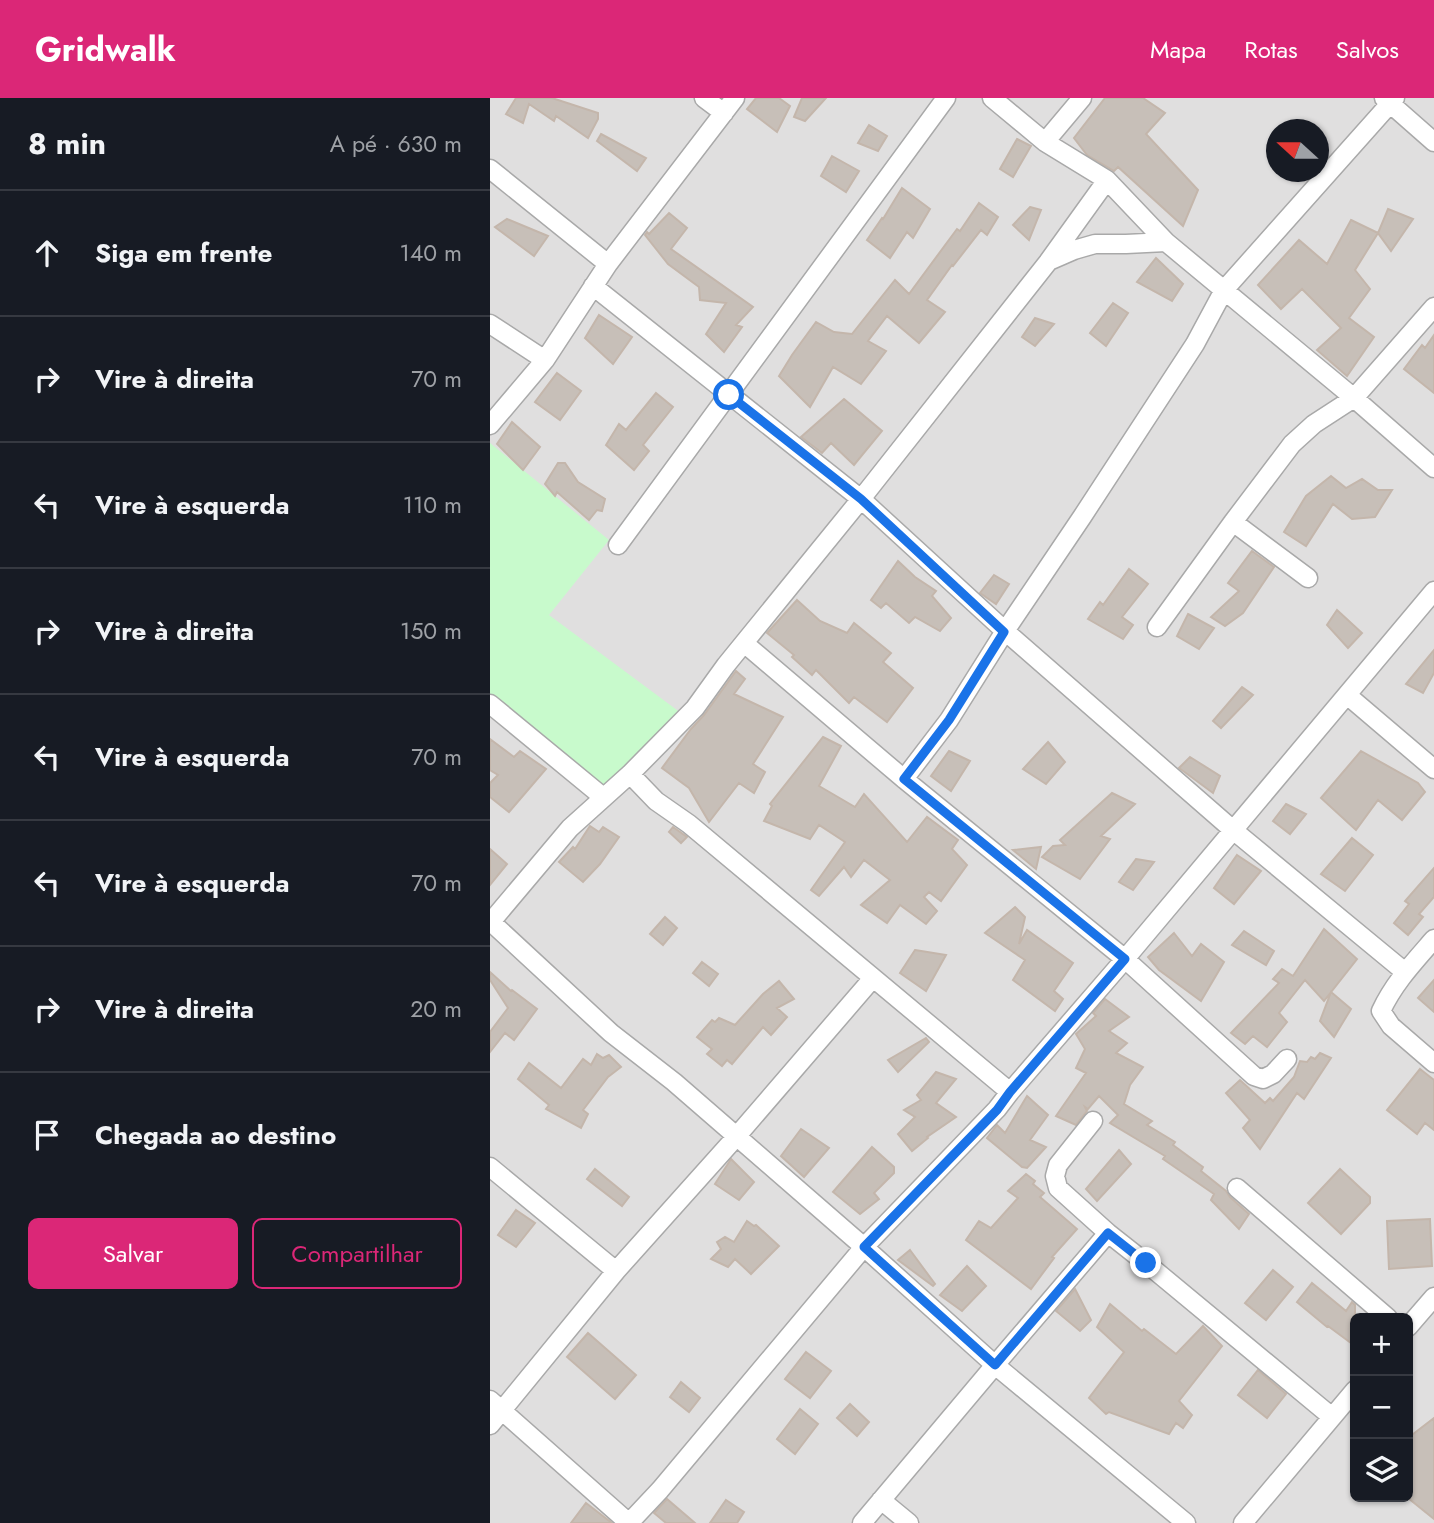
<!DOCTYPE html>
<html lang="pt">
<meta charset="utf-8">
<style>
body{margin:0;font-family:Jost,sans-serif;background:#20242c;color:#f1f3f6}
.controls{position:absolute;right:21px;bottom:21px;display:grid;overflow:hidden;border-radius:10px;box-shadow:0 2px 5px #0004}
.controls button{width:63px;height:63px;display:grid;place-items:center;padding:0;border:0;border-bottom:2px solid #363941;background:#171b24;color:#f1f3f6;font:35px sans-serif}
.compass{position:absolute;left:776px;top:21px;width:63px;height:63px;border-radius:50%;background:#171b24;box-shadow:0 2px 5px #0004;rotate:291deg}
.stop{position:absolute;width:21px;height:21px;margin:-16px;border:5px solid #1a73e8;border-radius:50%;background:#fff}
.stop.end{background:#1a73e8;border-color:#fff;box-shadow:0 2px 7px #0008}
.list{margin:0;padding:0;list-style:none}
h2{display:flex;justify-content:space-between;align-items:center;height:91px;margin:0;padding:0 28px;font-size:30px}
h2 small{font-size:23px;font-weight:400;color:#9ea1a6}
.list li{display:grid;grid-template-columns:46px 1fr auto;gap:21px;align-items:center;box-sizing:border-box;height:126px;padding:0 28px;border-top:2px solid #363941}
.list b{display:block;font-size:26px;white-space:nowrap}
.list em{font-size:23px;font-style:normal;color:#9ea1a6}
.actions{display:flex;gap:14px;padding:21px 28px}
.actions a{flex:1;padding:16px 0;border:2px solid #db2777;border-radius:10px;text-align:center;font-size:24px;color:#db2777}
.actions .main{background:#db2777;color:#fff}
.icon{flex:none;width:38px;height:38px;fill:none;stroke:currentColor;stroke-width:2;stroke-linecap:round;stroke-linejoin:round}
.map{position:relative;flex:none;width:944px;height:1425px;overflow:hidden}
header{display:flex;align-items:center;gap:42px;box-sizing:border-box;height:98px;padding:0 35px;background:#db2777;color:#fff}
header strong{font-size:33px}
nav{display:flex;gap:38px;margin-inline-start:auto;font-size:24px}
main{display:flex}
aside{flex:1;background:#171b24}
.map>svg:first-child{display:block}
</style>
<header>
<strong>Gridwalk</strong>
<nav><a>Mapa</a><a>Rotas</a><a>Salvos</a></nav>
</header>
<main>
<aside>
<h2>8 min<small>A pé · 630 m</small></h2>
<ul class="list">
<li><svg class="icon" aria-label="ahead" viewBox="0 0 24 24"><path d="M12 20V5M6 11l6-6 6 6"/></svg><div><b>Siga em frente</b></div><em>140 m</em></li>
<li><svg class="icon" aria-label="right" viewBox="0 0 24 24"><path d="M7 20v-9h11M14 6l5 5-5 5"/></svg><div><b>Vire à direita</b></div><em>70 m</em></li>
<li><svg class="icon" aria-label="left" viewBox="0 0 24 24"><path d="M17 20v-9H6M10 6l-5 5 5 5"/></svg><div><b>Vire à esquerda</b></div><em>110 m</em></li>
<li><svg class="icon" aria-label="right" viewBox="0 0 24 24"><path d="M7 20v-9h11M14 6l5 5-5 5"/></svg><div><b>Vire à direita</b></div><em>150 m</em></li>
<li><svg class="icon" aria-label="left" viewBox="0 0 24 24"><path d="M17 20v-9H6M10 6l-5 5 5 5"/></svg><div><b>Vire à esquerda</b></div><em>70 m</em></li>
<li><svg class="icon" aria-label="left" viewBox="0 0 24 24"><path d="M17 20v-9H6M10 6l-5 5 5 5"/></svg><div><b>Vire à esquerda</b></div><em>70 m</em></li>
<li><svg class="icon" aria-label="right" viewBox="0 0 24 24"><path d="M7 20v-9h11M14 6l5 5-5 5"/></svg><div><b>Vire à direita</b></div><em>20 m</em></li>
<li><svg class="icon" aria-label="arrive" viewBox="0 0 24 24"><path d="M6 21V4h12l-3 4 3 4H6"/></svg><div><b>Chegada ao destino</b></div></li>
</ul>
<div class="actions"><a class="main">Salvar</a><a>Compartilhar</a></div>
</aside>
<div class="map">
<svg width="944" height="1425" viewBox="0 0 944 1425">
<rect width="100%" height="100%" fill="#f2efe9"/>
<path fill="#e0dfdf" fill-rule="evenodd" d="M0,0H944V1425H0ZM786,32H828V74H786ZM865,1220H918V1399H865Z"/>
<path fill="#c8facc" d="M0,345L119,442L59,517L191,615L113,692L0,600Z"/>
<path fill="#c7bfb8" stroke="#c4b6ab" stroke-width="2" d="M26,0H62L108,15V21L98,40L66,18L64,23L39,6L33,25L16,16Z
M266,0H289L300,8L287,34L257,11Z
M312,0H336L315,23L304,19Z
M615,0H653L675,15L656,36L708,92L693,128L628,69L624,73L597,57L584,40Z
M379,27L397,38L388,53L368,45Z
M111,36L156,60L147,73L107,43Z
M527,41L541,48L523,79L510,71Z
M342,58L369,73L356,94L331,78Z
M412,90L440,111L423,140L417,134L400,160L377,142L392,120L393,121Z
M489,105L508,119L497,137L491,132L463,168L462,167L437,202L455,214L429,245L397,218L378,243L396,253L371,286L343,269L320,309L289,278L302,257L326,224L344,234L362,236L405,182L419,196L467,131L470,133Z
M540,109L551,112L539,142L523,127Z
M898,111L923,121L901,153L888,135Z
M179,115L197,130L181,151L263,209L246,227L252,229L234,254L216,236L236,205L210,202L209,189L178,166L155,137L157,134L159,136Z
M17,121L58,138L44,158L5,129Z
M861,122L888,135L865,172L880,191L859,220L884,239L857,278L827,252L851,230L812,191L791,211L768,187L809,142L837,166Z
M666,160L693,186L682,203L647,184Z
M623,205L638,215L616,248L600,235Z
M109,217L142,239L123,266L95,240Z
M545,220L564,226L545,248L532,239Z
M944,237V295L914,271L932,247L935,250Z
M67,275L91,293L70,322L45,304Z
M166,295L183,309L153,347L159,353L144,372L116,347L129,326L136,332Z
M354,301L392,333L364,367L341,345L332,355L311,339Z
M22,324L50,349L33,372L7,346Z
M68,365H75L88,384L115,401L112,413L107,412L99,422L67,394L65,398L55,386Z
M841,378L856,390L872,381L888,392H902L885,419L862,421L843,406L816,448L794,434L816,398Z
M762,453L784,469L753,515L735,528L721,519L749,493L738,485Z
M408,463L425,479L446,493L442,498L461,520L450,533L425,519L419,525L396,505L391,510L381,502Z
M639,471L658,486L632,519L643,527L633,541L598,521L610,504L613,507Z
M504,477L519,486L506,506L490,495Z
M307,502L330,523L357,535L364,525L401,555L393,564L423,590L397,624L364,599L359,605L326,572L322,577L302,559L304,557L277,535Z
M847,512L872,535L858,550L837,527Z
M698,516L724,530L709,551L687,538Z
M944,552V575L933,595L916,586Z
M246,573L255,581L244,596L293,619L263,666L275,674L264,695L249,685L219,724L199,690L172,670L201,631L214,617Z
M752,589L763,597L731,630L723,623Z
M333,639L351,648L329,688L365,709L374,696L417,744L437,719L468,742L462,751L477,767L451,803L439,794L434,799L447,813L436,826L410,807L397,825L371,807L400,782L374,762L361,779L354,769L329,798L321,792L355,744L329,727L320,741L274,723L282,708L280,706Z
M0,641L24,659L30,653L56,671L19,714L0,699V685L8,677L0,672Z
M558,644L575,664L556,686L533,671Z
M459,653L480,663L461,693L441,678Z
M871,653L928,685L935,694L912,722L888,702L866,732L831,700Z
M700,659L730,678L723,695L689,670Z
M622,695L645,706L611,738L620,741L590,781L552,759L563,748L575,747L570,742Z
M796,706L816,716L800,736L783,723Z
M100,728L109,734L113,729L129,739L110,766L93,784L69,764L83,749L85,751Z
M183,729L197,739L191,745L179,734Z
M862,740L883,757L855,793L831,776Z
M551,749L546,771L523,752Z
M0,751L17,766L0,787Z
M747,757L771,773L744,806L724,790Z
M646,761L664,764L643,792L629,784Z
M944,770V799L929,816L933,819L918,837L904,825L919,806L915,803Z
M525,809L535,819L529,846L537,832L583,865L564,893L573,901L565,913L523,882L535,862L495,835Z
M175,819L187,830L173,847L160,836Z
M834,831L867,861L834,903L815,882L789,915L797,924L777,949L763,938L755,946L741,935L789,885L783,881L792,871L803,878Z
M754,833L784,853L776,867L742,847Z
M684,835L702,858L711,846L734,864L711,903L669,872L658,859Z
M425,852L456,857L436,893L410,875Z
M212,864L228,876L219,888L203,875Z
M0,874L21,893L22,892L47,911L24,942L15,935L0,954V934L18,910L0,882Z
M944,882V914L928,900Z
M289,883L304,901L287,910L297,919L281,937L273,929L242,966L237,962L232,968L217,956L222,951L207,939L222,922L225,924L229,920L245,927L273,896Z
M841,894L861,911L844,939L830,923Z
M615,901L639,919L619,933L637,945L626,955L653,969L640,987L634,1006L662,1023L657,1027L685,1044L683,1047L713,1069L711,1073L736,1093L740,1099L759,1116L749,1131L721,1102L724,1096L673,1061L675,1058L620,1025L628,1017L609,998L598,1011L595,1009L597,1013L586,1027L566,1018L596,975L586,970L595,951L586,936L606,918L603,915Z
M436,940L439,944L408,974L398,962Z
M830,955L841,960L814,1001L807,995L770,1051L753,1030L760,1022L736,995L750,982L775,1005L780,1000L783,1003L804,979L810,963L817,964L821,959L825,961Z
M107,956L113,960L119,957L131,969L118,979L93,1012L98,1016L91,1030L56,1011L59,1007L28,981L39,965L71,990L93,961L101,967Z
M930,971L944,982V1032L935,1025L927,1036L897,1012Z
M446,974L466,981L446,1005L466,1019L437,1039L438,1040L422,1053L408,1036L425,1019L414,1012L431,1002L427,997Z
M537,998L558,1017L540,1042L556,1049L537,1070L532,1069L497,1040L507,1027L515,1035Z
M311,1031L339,1050L314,1079L291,1058Z
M382,1049L404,1069V1075L384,1095L389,1101L370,1116L343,1094Z
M629,1052L641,1066L607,1103L596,1091Z
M241,1061L264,1084L249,1102L225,1086Z
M105,1071L139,1099L132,1108L97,1081Z
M850,1071L880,1099V1105L851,1136L818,1105Z
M536,1076L545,1083L543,1086L554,1095L550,1099L587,1131L562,1159L564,1160L541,1191L476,1142L489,1123L501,1130L528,1100L518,1093Z
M26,1112L45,1125L26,1149L8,1137Z
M940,1121L942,1168L899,1171L897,1123Z
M257,1123L264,1128L266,1127L289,1148L261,1176L245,1161L238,1169L221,1161L231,1151L227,1144L235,1139L244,1144Z
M420,1152L445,1186L443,1188L408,1162Z
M477,1168L496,1188L472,1213L450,1197Z
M783,1172L803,1189L776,1222L755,1205Z
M822,1185L856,1213L862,1204L865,1207V1248L838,1228L837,1229L807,1204Z
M585,1191L601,1222L590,1233L566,1213Z
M620,1206L652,1233L654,1231L686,1256L713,1228L732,1248L689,1303L702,1317L693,1330L686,1325L679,1336L619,1314L616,1316L599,1300L634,1254L607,1229Z
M98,1235L146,1277L125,1301L77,1259Z
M316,1254L341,1273L320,1300L295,1281Z
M768,1272L796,1296L777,1320L748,1297Z
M191,1284L210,1300L199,1314L180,1299Z
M360,1306L379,1324L367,1338L347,1320Z
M310,1311L328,1326L305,1356L287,1341Z
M944,1320V1421L918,1400V1340Z
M177,1401L205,1425H176L164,1415Z
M236,1402L254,1414L247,1425H220Z
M96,1405L122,1425H81Z"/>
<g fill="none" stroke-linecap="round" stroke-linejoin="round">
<g stroke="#a9a9a9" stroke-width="21">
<path id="street" d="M214,0L234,15
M502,0L555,44L617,82L676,144L864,300L944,370
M894,0L944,44
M555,44L592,0
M0,71L118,166
M561,162L584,152L605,146H636L676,144
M103,188L371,401L515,533L743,732L915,874
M0,226L55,262
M0,327L55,262L118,166L245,0
M743,424L818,480
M128,447L456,0
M667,529L743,424L802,346L824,326L864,300L944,209
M254,545L414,681L635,861L764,978L773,981L783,976L797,961
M857,597L944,671
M0,606L113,699
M140,676L166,703L199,726L520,994
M414,681L459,622L515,533L592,419L705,246L734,192L905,0
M0,823L121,935L184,984L374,1149L505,1267L696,1425
M0,825L80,730L140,676L205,610L236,567L371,401L558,164L617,82
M944,841C924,864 904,885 891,913L901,928L944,965
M603,1023L568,1067L565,1078L568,1090L618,1135L656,1165L842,1319
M0,1069L126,1173
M747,1090L898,1220
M918,1229L944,1199
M0,1302L139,1425
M0,1327L126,1173L246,1039L383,880
M391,1402L419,1425
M139,1425L170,1392L374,1149L507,1011L520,994L635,861L944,493
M372,1425L505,1267L618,1135
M753,1425L865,1292"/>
</g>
<use href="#street" stroke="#fff" stroke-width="18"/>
</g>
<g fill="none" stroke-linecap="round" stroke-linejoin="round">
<path stroke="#1a73e8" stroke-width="9" d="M239,297L371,401L514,534L459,622L414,681L635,861L520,994L507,1012L374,1149L505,1267L618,1135L656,1165"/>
</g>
</svg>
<div class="controls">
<button>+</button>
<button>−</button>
<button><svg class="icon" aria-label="layers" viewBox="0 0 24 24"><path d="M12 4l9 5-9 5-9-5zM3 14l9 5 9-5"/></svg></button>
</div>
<svg class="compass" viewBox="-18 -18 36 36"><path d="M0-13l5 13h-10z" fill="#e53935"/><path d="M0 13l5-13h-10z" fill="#9ea1a6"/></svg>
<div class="stop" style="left:239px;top:297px"></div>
<div class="stop end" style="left:656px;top:1165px"></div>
</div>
</main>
